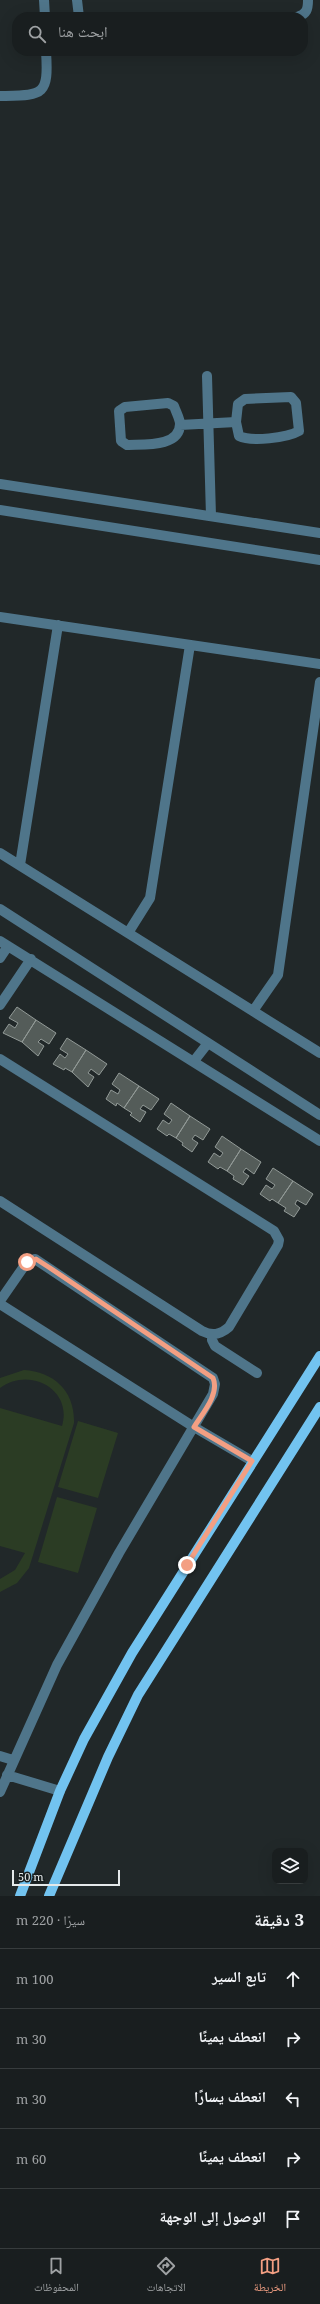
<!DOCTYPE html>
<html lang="ar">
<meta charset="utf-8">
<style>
body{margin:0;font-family:"Noto Serif","Noto Naskh Arabic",serif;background:#222728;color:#f1f3f6;direction:rtl}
.controls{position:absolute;right:12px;bottom:12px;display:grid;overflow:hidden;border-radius:8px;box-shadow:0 4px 16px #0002}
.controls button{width:36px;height:36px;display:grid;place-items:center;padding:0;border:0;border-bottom:1px solid #373c3d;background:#191e1f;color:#f1f3f6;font:20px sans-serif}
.scale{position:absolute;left:12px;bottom:10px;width:108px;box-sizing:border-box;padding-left:4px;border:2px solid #e4e9ea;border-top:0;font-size:11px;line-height:14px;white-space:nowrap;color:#e4e9ea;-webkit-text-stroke:3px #171e1f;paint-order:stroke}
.stop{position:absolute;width:12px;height:12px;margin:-9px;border:3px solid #f39f83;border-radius:50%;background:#fff}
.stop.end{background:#f39f83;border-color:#fff;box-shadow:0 1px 4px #0008}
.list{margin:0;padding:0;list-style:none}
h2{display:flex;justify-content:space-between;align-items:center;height:52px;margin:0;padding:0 16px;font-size:17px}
h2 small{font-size:13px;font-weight:400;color:#9fa2a4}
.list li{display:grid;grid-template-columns:26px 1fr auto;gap:12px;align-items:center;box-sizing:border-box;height:60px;padding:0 16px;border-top:1px solid #373c3d}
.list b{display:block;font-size:15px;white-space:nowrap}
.list em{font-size:13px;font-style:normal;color:#9fa2a4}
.icon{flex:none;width:22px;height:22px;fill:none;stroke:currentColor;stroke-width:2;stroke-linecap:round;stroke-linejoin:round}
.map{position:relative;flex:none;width:320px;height:1896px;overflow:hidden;direction:ltr}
.search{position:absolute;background:#191e1f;box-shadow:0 4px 16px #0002;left:12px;right:12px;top:12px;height:44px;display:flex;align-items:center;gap:10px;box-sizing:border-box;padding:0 14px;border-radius:16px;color:#9fa2a4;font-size:15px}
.sheet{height:352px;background:#191e1f}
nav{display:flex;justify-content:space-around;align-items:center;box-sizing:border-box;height:56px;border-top:1px solid #373c3d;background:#191e1f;font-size:11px;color:#9fa2a4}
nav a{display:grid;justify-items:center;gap:2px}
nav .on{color:#f39f83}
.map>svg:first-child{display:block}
</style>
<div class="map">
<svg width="320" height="1896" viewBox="0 0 320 1896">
<rect width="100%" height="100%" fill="#212829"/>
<path fill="#2b3c24" d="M24,1370C54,1372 75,1391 74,1423L29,1568L17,1583L0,1592V1579L15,1570L25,1553L0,1546V1408L62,1426C73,1389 29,1366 0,1388V1378Z
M78,1421L118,1433L98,1498L58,1487Z
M57,1497L97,1508L78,1573L38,1562Z"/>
<path fill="#545c59" stroke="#929a97" d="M17,1007L36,1020L22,1042L3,1033L9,1024L15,1028L18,1023L9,1018Z
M36,1020L56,1033L49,1044L41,1039L38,1042L44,1046L38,1056L22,1042Z
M67,1038L86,1050L72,1072L65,1068L64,1070L53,1064L60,1054L65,1058L68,1054L60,1049Z
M86,1050L107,1064L99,1075L91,1069L88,1073L94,1077L88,1087L72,1072Z
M119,1073L139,1086L124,1108L117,1103L116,1106L106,1099L111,1090L118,1094L120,1090L112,1084Z
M139,1086L159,1099L151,1110L143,1105L140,1109L146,1112L140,1122L130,1115L132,1113L124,1108Z
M171,1103L190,1116L176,1138L169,1134L167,1136L157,1129L163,1120L169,1124L172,1120L164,1114Z
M190,1116L210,1129L203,1140L195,1135L192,1139L198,1143L192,1152L182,1145L183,1143L176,1138Z
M222,1136L241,1149L227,1171L220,1167L218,1169L208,1162L214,1153L220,1157L223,1153L215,1147Z
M241,1149L261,1162L254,1174L246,1168L243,1172L249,1176L243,1185L233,1179L234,1176L227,1171Z
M273,1168L293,1181L278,1203L272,1199L270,1201L260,1194L266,1185L272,1189L275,1185L266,1179Z
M293,1181L313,1194L306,1205L297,1200L295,1204L300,1208L294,1217L284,1211L286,1208L278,1203Z"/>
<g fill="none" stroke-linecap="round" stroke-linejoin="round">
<path stroke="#4f758a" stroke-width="10" d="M44,0L45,17
M77,0L79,17
M297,17C307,14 308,9 308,0
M0,96C43,95 49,97 46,51
M207,376L211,516
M291,397L296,403L299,431C287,438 251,442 239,436L236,422L238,404L245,399Z
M168,403L174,406C176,412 180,419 180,424C180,448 142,444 127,445L121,441L119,411L125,407Z
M180,425L236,422
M0,484L320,533
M0,510L320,560
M0,617L320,664
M0,853L320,1053
M20,865L58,625
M0,909L320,1115
M128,933L150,898L190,645
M0,941L320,1141
M0,958L8,946
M0,1005L31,959
M253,1011L278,975L320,682
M0,1059L274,1231L279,1240L278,1245L229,1327C220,1335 212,1336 202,1331L0,1201
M194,1061L208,1043
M0,1301L27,1262L35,1259L213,1378L215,1384L213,1394L119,1553L57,1665L0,1792
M0,1304L194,1427L252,1461
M212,1335V1340L215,1346L257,1373
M0,1756L13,1760
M7,1775L60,1791"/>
<path stroke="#72c3f0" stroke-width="10" d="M20,1896L60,1791L84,1739L132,1653L320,1356
M49,1896L108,1757L138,1695L320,1407"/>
</g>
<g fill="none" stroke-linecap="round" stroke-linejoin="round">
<path stroke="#f39f83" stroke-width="5" d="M27,1262L36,1259L50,1268L213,1378C220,1394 202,1414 194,1427L252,1461L187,1565"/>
</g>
</svg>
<div class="controls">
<button><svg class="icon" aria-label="layers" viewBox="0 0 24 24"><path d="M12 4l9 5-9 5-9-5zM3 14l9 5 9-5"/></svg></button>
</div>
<div class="scale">50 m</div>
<div class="stop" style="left:27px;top:1262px"></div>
<div class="stop end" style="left:187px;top:1565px"></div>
<div class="search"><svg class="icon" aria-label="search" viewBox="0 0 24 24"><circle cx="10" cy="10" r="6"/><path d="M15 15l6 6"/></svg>ابحث هنا</div>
</div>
<section class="sheet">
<h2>3 دقيقة<small>سيرًا · 220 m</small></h2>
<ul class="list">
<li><svg class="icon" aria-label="ahead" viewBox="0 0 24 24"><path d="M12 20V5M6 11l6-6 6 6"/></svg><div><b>تابع السير</b></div><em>100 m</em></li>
<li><svg class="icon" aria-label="right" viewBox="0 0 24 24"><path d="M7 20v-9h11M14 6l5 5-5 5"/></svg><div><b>انعطف يمينًا</b></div><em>30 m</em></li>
<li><svg class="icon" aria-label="left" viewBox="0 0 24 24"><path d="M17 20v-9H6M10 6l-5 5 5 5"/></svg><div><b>انعطف يسارًا</b></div><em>30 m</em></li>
<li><svg class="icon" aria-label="right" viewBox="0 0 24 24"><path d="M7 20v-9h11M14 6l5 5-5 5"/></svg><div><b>انعطف يمينًا</b></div><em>60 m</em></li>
<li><svg class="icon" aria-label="arrive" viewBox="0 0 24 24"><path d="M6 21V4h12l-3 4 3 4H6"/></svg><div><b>الوصول إلى الوجهة</b></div></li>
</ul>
</section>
<nav>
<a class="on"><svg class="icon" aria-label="map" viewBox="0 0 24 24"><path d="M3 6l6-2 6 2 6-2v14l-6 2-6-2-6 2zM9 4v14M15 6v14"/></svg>الخريطة</a>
<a><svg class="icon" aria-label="directions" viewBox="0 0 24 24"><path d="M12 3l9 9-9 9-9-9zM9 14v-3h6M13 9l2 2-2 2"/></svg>الاتجاهات</a>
<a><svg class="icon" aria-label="saved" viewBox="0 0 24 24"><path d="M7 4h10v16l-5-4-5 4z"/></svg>المحفوظات</a>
</nav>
